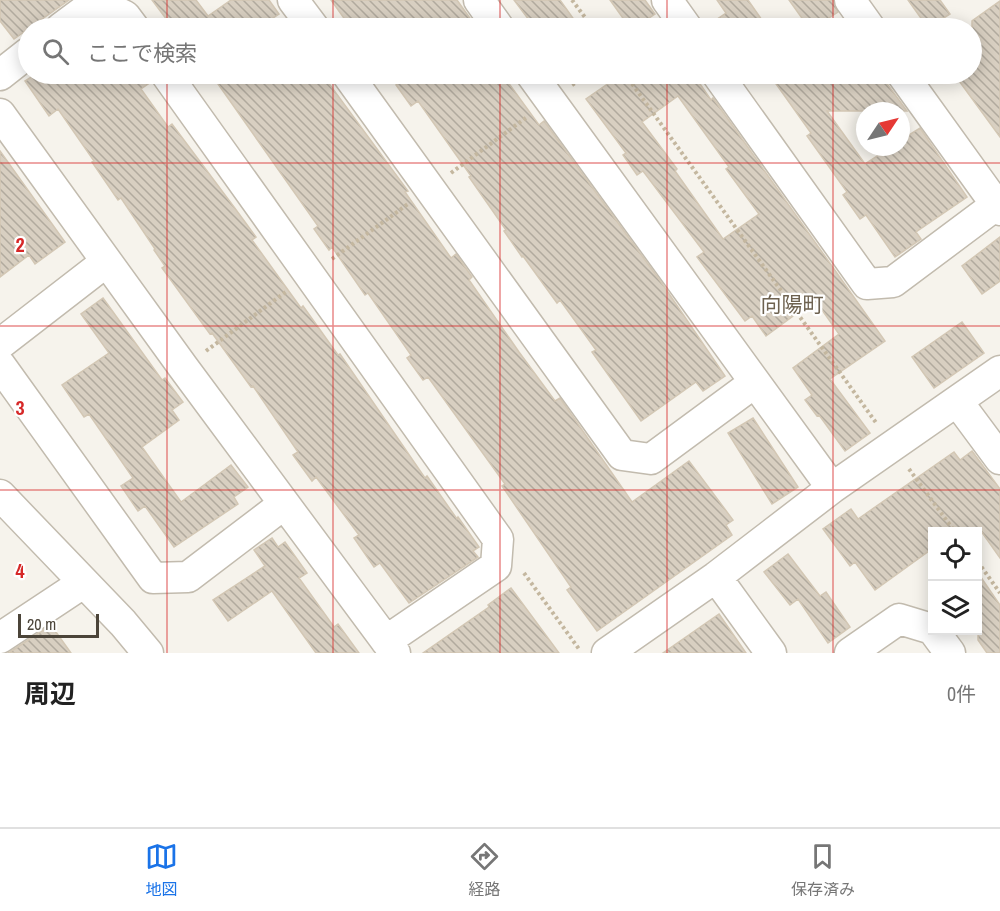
<!DOCTYPE html>
<html lang="ja">
<meta charset="utf-8">
<style>
body{margin:0;font-family:"Archivo Narrow","Noto Sans JP",sans-serif;background:#f6f6f6;color:#222}
.controls{position:absolute;right:18px;bottom:18px;display:grid;overflow:hidden;border-radius:0px;box-shadow:0 3px 15px #0003}
.controls button{width:54px;height:54px;display:grid;place-items:center;padding:0;border:0;border-bottom:2px solid #e0e0e0;background:#fff;color:#222;font:30px sans-serif}
.compass{position:absolute;left:856px;top:102px;width:54px;height:54px;border-radius:50%;background:#fff;box-shadow:0 3px 15px #0003;rotate:55deg}
.scale{position:absolute;left:18px;bottom:15px;width:81px;box-sizing:border-box;padding-left:6px;border:3px solid #4b4439;border-top:0;font-size:16px;line-height:21px;white-space:nowrap;color:#4b4439;-webkit-text-stroke:4px #fff;paint-order:stroke}
.list{margin:0;padding:0;list-style:none}
h2{display:flex;justify-content:space-between;align-items:center;height:78px;margin:0;padding:0 24px;font-size:26px}
h2 small{font-size:20px;font-weight:400;color:#767676}
.icon{flex:none;width:33px;height:33px;fill:none;stroke:currentColor;stroke-width:2;stroke-linecap:round;stroke-linejoin:round}
.map{position:relative;flex:none;width:1000px;height:653px;overflow:hidden}
.search{position:absolute;background:#fff;box-shadow:0 3px 15px #0003;left:18px;right:18px;top:18px;height:66px;display:flex;align-items:center;gap:15px;box-sizing:border-box;padding:0 21px;border-radius:33px;color:#767676;font-size:22px}
.sheet{height:174px;background:#fff}
nav{display:flex;justify-content:space-around;align-items:center;box-sizing:border-box;height:84px;border-top:2px solid #e0e0e0;background:#fff;font-size:16px;color:#767676}
nav a{display:grid;justify-items:center;gap:3px}
nav .on{color:#1a73e8}
.map>svg:first-child{display:block}
</style>
<div class="map">
<svg width="1000" height="653" viewBox="0 0 1000 653">
<defs>
<pattern id="building-back-hatch" width="6" height="6" patternUnits="userSpaceOnUse" patternTransform="scale(1.5)"><rect width="6" height="6" fill="#d8cfc1"/><path d="M-1 5l2 2M0 0l6 6M5-1l2 2" fill="none" stroke="#b1aa9e"/></pattern>
</defs>
<rect width="100%" height="100%" fill="#f6f3ec"/>
<path fill="url(#building-back-hatch)" stroke="#d3c7b4" stroke-width="1.5" fill-rule="evenodd" d="M0,0H69L14,39L0,21Z
M152,0H196L208,16L231,0H269L279,14L258,28H173Z
M331,0H457L477,28H351Z
M514,0H560L580,28H535Z
M610,0H645L655,14L634,28H630Z
M717,0H748L762,20L749,28H704L726,13Z
M789,0H833L838,12L829,18L836,28H809Z
M908,0H940L950,14L928,28Z
M1000,1V137L954,74H972V21Z
M36,74H149L151,82L141,89L168,127L172,124L234,207L256,237L252,240L301,308L303,306L338,355L340,354L425,478L427,476L457,519L458,517L479,547L473,551L478,557L409,603L380,563L374,567L354,538L359,535L316,477L312,481L293,455L298,452L253,386L251,387L212,333L210,334L162,268L165,266L154,250L155,249L121,198L118,200L92,162L94,161L58,109L49,116L25,81Z
M211,74H322L408,191L405,192L451,258L456,254L472,277L469,280L519,352L555,401L560,398L632,502L689,461L733,520L726,525L732,535L597,631L567,590L571,587L502,486L505,484L428,377L423,380L407,358L411,355L368,293L365,295L332,247L329,250L314,229L318,226Z
M412,74H502L539,125L544,121L661,282L725,376L703,391L696,382L641,421L592,352L596,350L560,300L557,303L523,256L522,257L504,231L506,230L469,177L471,176L418,101L411,106L396,85Z
M622,74H700L701,79L698,81L711,100L713,98L885,341L830,379L870,433L845,451L819,415L817,416L805,400L812,395L793,368L839,334L815,300L766,336L752,316L745,321L697,257L704,252L643,171L637,175L623,155L626,153L586,99ZM678,96L729,167L726,169L759,214L723,239L675,171L677,169L642,122Z
M769,74H880L907,111H827L865,164L891,147H901V140L920,128L967,197L916,232L921,239L895,257L866,215L860,219L843,195L847,192L807,136L811,133Z
M0,151L65,242L35,264L29,255L0,277Z
M1000,237V281L982,294L962,266Z
M103,298L162,380L165,378L183,402L172,410L179,420L142,447L181,502L231,465L248,487L234,497L238,504L174,547L145,506L138,511L121,486L133,478L89,414L84,417L62,385L109,353L81,314Z
M962,322L984,353L934,388L912,357Z
M753,418L798,487L772,504L728,433Z
M972,451L1000,489V558L981,531H933V548L875,590L855,562L850,566L823,529L851,509L858,519L954,452L960,460Z
M272,538L278,547L285,542L307,573L299,578L334,627L338,624L359,653H316L272,591L228,621L213,600L265,566L254,550Z
M788,554L820,596L826,592L850,627L828,643L798,599L790,605L764,572Z
M978,573L1000,605V653H987L978,640Z
M511,588L559,653H423L489,607L488,605Z
M719,614L746,653H663Z
M51,625L71,653H8L10,652Z"/>
<g fill="none" stroke-linecap="round" stroke-linejoin="round">
<g stroke="#c2bbae" stroke-width="33">
<path id="minor" d="M293,0L314,28
M479,0L499,28
M667,0L687,28
M850,0L870,28
M61,28L96,2L125,16L134,28
M166,74L498,539L496,566L386,641
M347,74L622,455L651,459L754,383
M531,74L832,488
M717,74L867,284L893,282L996,205
M902,74L1000,210
M0,75L28,53
M0,114L183,367L395,653
M0,344L106,262
M0,365L153,578L188,577L284,504
M957,401L1000,459
M0,495L123,623L148,653
M716,577L771,653
M933,630L950,653
M0,638L83,583
M607,653L716,577L832,488L1000,371
M850,653L899,619L932,629"/>
</g>
<path stroke="#c4b79f" stroke-width="4" stroke-dasharray="3 3" stroke-linecap="butt" d="M572,0L593,28
M625,74L877,424
M572,85L589,74
M451,173L527,117
M332,259L408,204
M206,351L287,291
M909,469L955,532
M978,562L1000,593
M524,573L579,649"/>
<use href="#minor" stroke="#fff" stroke-width="30"/>
</g>
<path fill="none" stroke="#d62828" stroke-width="1.5" stroke-opacity="0.55" d="M167,0V28M333,0V28M500,0V28M667,0V28M833,0V28M167,74V653M333,74V653M500,74V653M667,74V653M833,74V653M0,163H1000M0,326H1000M0,490H1000"/>
<g text-anchor="middle" dominant-baseline="central" stroke-width="4.5" stroke-linejoin="round" paint-order="stroke">
<g font-size="21" fill="#6e6250" stroke="#fff">
<text x="792" y="304">向陽町</text>
</g>
</g>
<g font-size="20" text-anchor="middle" font-weight="bold" fill="#d62828" stroke="#fff" stroke-width="4.5" stroke-linejoin="round" paint-order="stroke">
<text x="20" y="252">2</text>
<text x="20" y="415">3</text>
<text x="20" y="578">4</text>
</g>
</svg>
<div class="controls">
<button><svg class="icon" aria-label="locate" viewBox="0 0 24 24"><circle cx="12" cy="12" r="6"/><path d="M12 2v4M12 18v4M2 12h4M18 12h4"/></svg></button>
<button><svg class="icon" aria-label="layers" viewBox="0 0 24 24"><path d="M12 4l9 5-9 5-9-5zM3 14l9 5 9-5"/></svg></button>
</div>
<svg class="compass" viewBox="-18 -18 36 36"><path d="M0-13l5 13h-10z" fill="#e53935"/><path d="M0 13l5-13h-10z" fill="#767676"/></svg>
<div class="scale">20 m</div>
<div class="search"><svg class="icon" aria-label="search" viewBox="0 0 24 24"><circle cx="10" cy="10" r="6"/><path d="M15 15l6 6"/></svg>ここで検索</div>
</div>
<section class="sheet">
<h2>周辺<small>0件</small></h2>
<ul class="list">
</ul>
</section>
<nav>
<a class="on"><svg class="icon" aria-label="map" viewBox="0 0 24 24"><path d="M3 6l6-2 6 2 6-2v14l-6 2-6-2-6 2zM9 4v14M15 6v14"/></svg>地図</a>
<a><svg class="icon" aria-label="directions" viewBox="0 0 24 24"><path d="M12 3l9 9-9 9-9-9zM9 14v-3h6M13 9l2 2-2 2"/></svg>経路</a>
<a><svg class="icon" aria-label="saved" viewBox="0 0 24 24"><path d="M7 4h10v16l-5-4-5 4z"/></svg>保存済み</a>
</nav>
